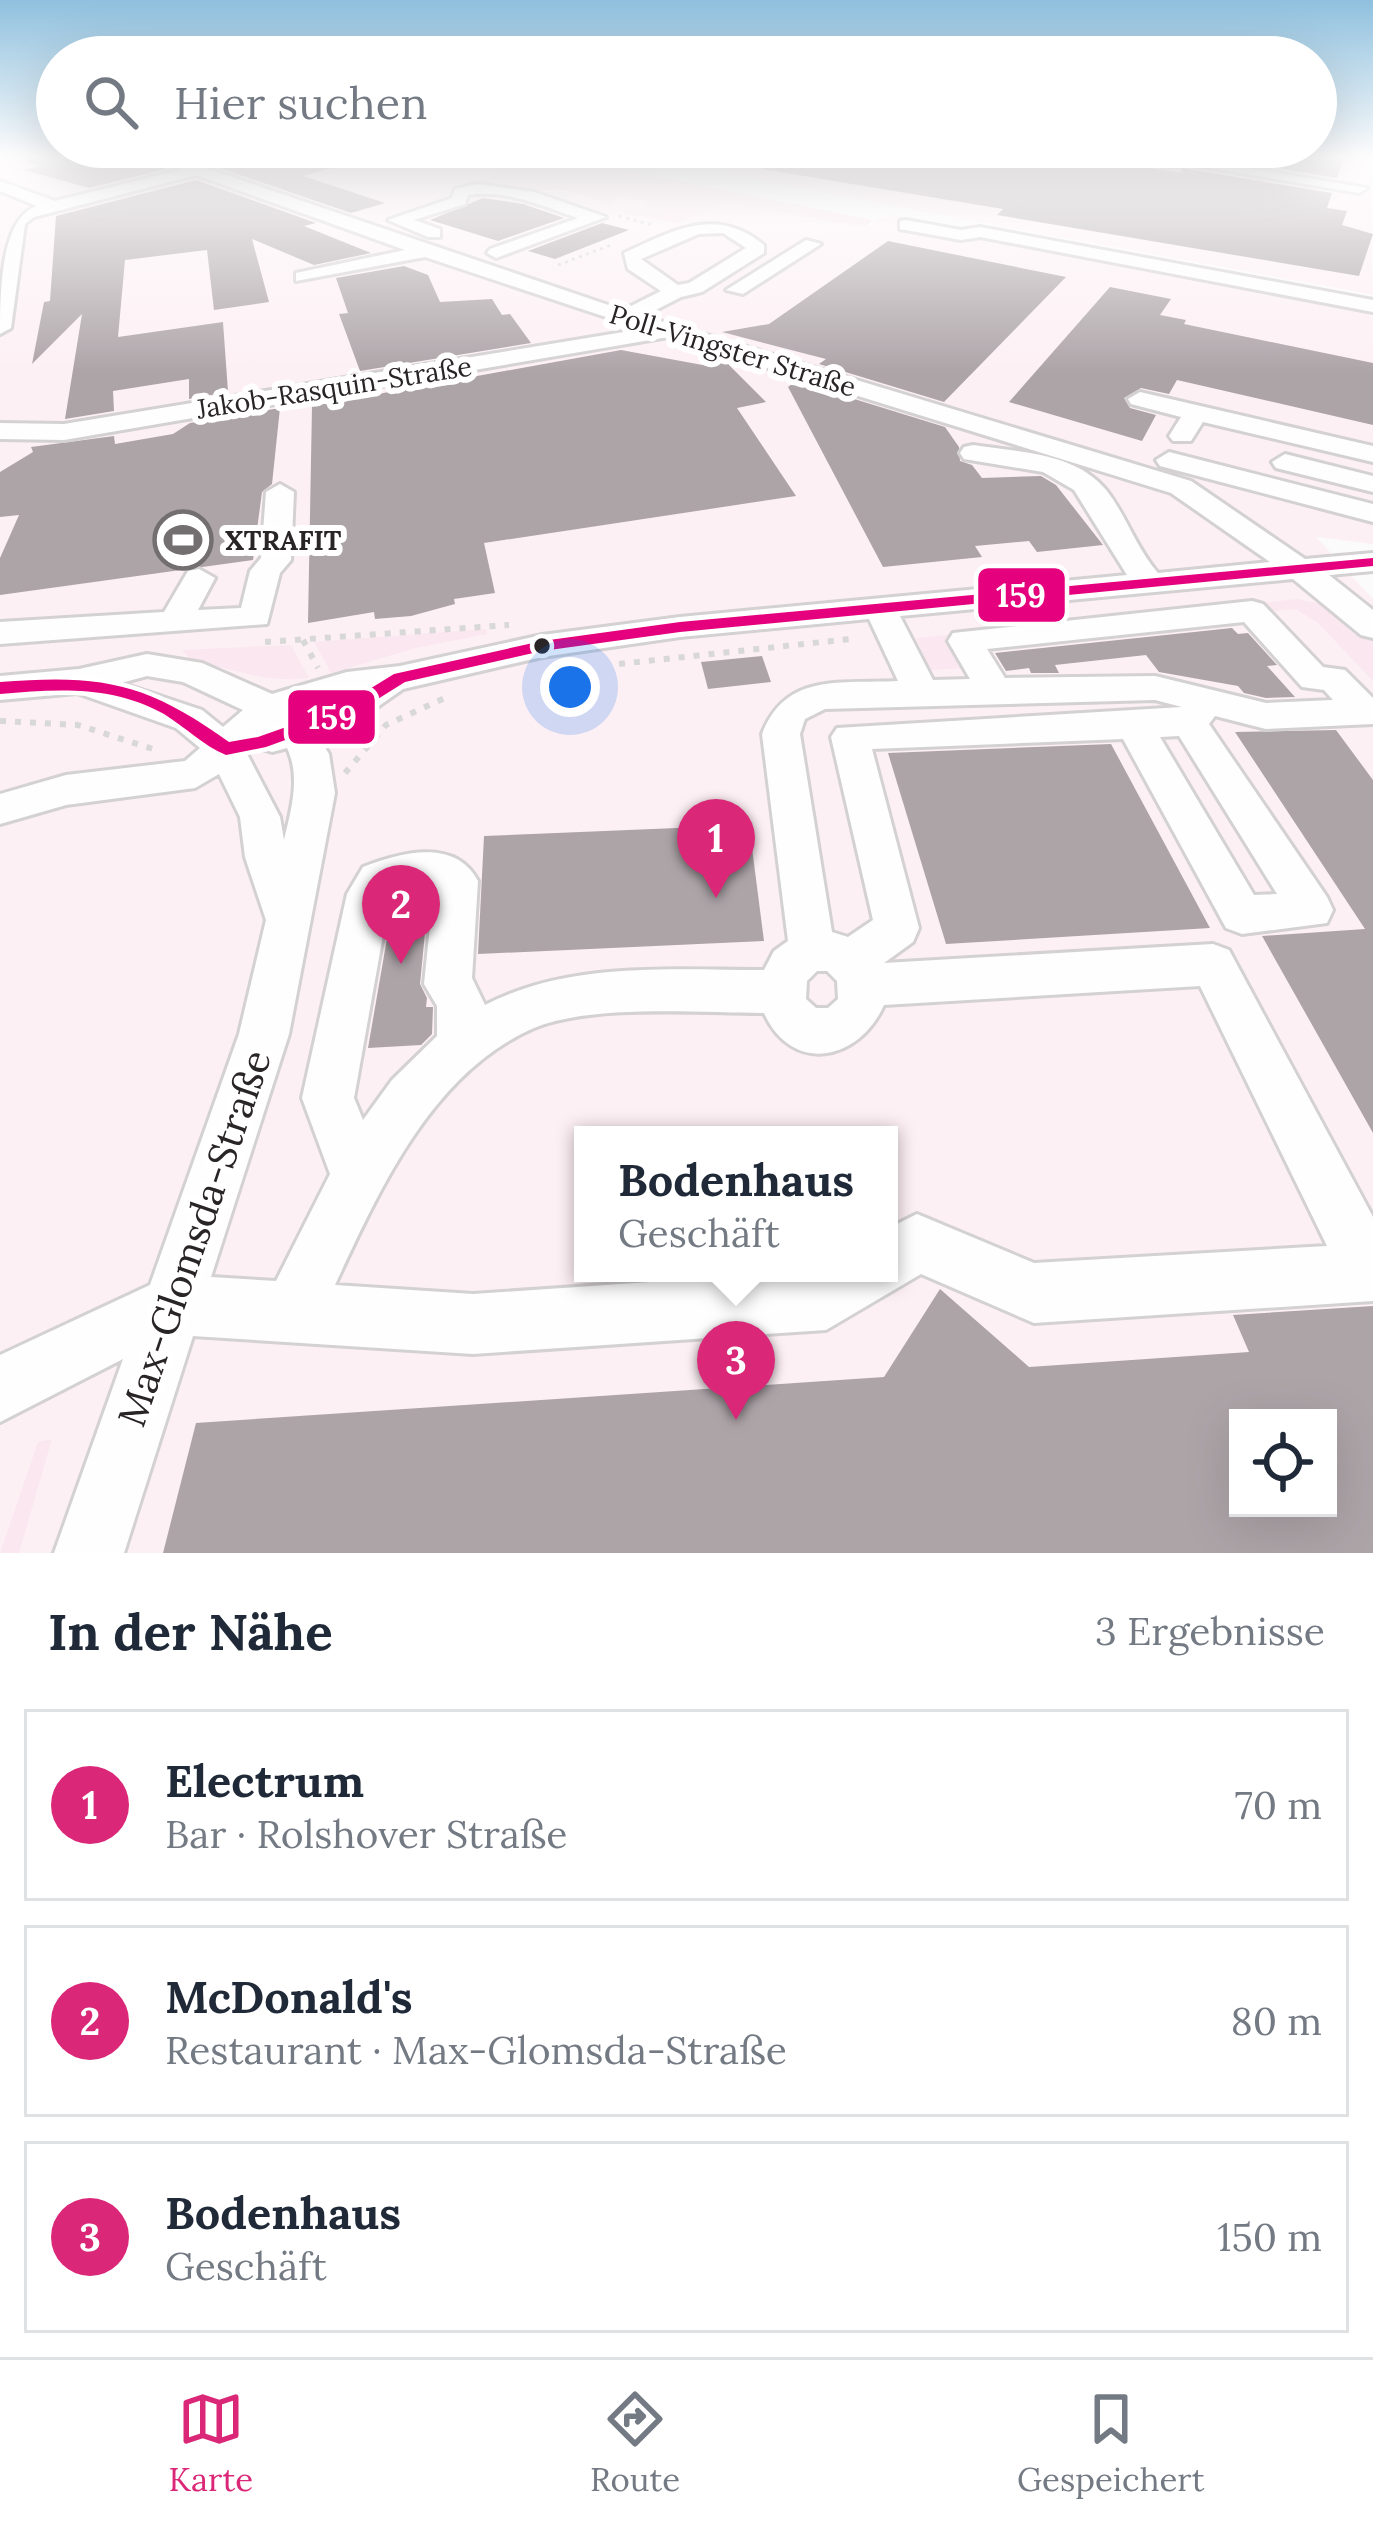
<!DOCTYPE html>
<html lang="de">
<meta charset="utf-8">
<style>
body{margin:0;font-family:Lora,serif;background:#f2f2f3;color:#1f2937}
.controls{position:absolute;right:36px;bottom:36px;display:grid;overflow:hidden;border-radius:0px;box-shadow:0 12px 48px #0002}
.controls button{width:108px;height:108px;display:grid;place-items:center;padding:0;border:0;border-bottom:3px solid #e0e1e3;background:#fff;color:#1f2937;font:60px sans-serif}
.you{position:absolute;left:570px;top:687px;width:42px;height:42px;margin:-30px;border:9px solid #fff;border-radius:50%;background:#1a73e8;box-shadow:0 0 0 18px #1a73e833}
.badge{display:grid;place-items:center;width:78px;height:78px;border-radius:50%;background:#db2777;color:#fff;font-size:39px;font-weight:700}
.pin{position:absolute;translate:-50% -99px;filter:drop-shadow(0 3px 6px #0008)}
.pin::after{content:'';position:absolute;top:63px;width:42px;height:36px;background:inherit;clip-path:polygon(0 0,100% 0,50% 100%)}
.popup{position:absolute;left:574px;top:1126px;width:324px;height:156px;box-sizing:border-box;display:grid;place-content:center;border-radius:0px;background:#fff;filter:drop-shadow(0 3px 9px #0005);font-size:39px;white-space:nowrap;color:#747a83}
.popup b{font-size:45px;color:#1f2937}
.popup::after{content:'';position:absolute;left:50%;top:100%;margin-left:-24px;border:24px solid transparent;border-top-color:#fff}
.list{margin:0;padding:0;list-style:none}
h2{display:flex;justify-content:space-between;align-items:center;height:156px;margin:0;padding:0 48px;font-size:51px}
h2 small{font-size:39px;font-weight:400;color:#747a83}
.list li{display:grid;grid-template-columns:78px 1fr auto;gap:36px;align-items:center;box-sizing:border-box;height:192px;margin:0 24px 24px;padding:0 24px;border:3px solid #e0e1e3;border-radius:0px}
.list b{display:block;font-size:45px;white-space:nowrap}
.list p{margin:0;font-size:39px;white-space:nowrap;color:#747a83}
.list em{font-size:39px;font-style:normal;color:#747a83}
.icon{flex:none;width:66px;height:66px;fill:none;stroke:currentColor;stroke-width:2;stroke-linecap:round;stroke-linejoin:round}
.map{position:relative;flex:none;width:1373px;height:1553px;overflow:hidden}
.search{position:absolute;background:#fff;box-shadow:0 12px 48px #0002;left:36px;right:36px;top:36px;height:132px;display:flex;align-items:center;gap:30px;box-sizing:border-box;padding:0 42px;border-radius:66px;color:#747a83;font-size:45px}
.sheet{height:804px;background:#fff}
nav{display:flex;justify-content:space-around;align-items:center;box-sizing:border-box;height:168px;border-top:3px solid #e0e1e3;background:#fff;font-size:33px;color:#747a83}
nav a{display:grid;justify-items:center;gap:6px}
nav .on{color:#db2777}
.map>svg:first-child{display:block}
</style>
<div class="map">
<svg width="1373" height="1553" viewBox="0 0 1373 1553">
<rect width="100%" height="100%" fill="#fcfbfb"/>
<path fill="#fdf0f5" fill-rule="evenodd" d="M0,155H529L624,171L868,227L887,214L961,229L970,224L1373,299V544L1316,537L1373,599V1553H0ZM583,1135H889V1273H583ZM1238,1418H1328V1508H1238Z
M649,155H1370L1373,295L808,190Z"/>
<path fill="#fae7ef" d="M529,155L564,158L873,220L866,227L725,204L679,223L619,213L631,208L664,212L647,208L646,200L615,198L611,204C586,197 556,181 532,195L477,181L546,161Z
M1298,599L1320,604L1373,638V681L1318,623L1296,609L956,639L968,668L930,670L916,638Z
M486,629L487,634L416,648L331,673L314,642Z
M291,645L309,678C266,684 232,668 190,660L183,650Z
M52,1439L19,1553H0L38,1442Z"/>
<path fill="#ada4a8" fill-rule="evenodd" d="M28,155H141L167,169L89,188L24,170L40,166L27,163Z
M182,155H348L349,163L303,176L385,203L351,213Z
M763,155H1059L1182,173V168L1332,193L1327,208L1347,211L1342,225L1373,234L1359,276L997,215L1003,209L762,169Z
M1200,155H1344L1337,178Z
M196,180L316,223L304,226L371,253L314,265L252,239L269,302L214,310L207,250L125,260L118,337L223,322L228,392L189,399V379L113,391L114,411L65,419L82,314L32,364L44,302L50,301L56,216Z
M483,198L523,204L564,218L498,241L430,220Z
M602,223L629,230L555,259L528,251Z
M888,241L1066,277L944,402L819,364L826,359L722,332L769,324Z
M404,266L428,275L440,302L492,299L502,315L510,314L531,343L360,371L339,314L348,313L336,278Z
M1110,287L1171,299L1160,315L1186,320L1184,324L1373,363V425L1177,380L1169,394L1141,388L1124,398L1130,408L1156,415L1142,441L1009,402Z
M621,350L708,366L723,359L766,402L737,408L796,496L484,543L495,593L454,599L455,604L411,616L375,619L374,612L308,623L312,406Z
M796,381L945,427L959,447L960,461L972,465L982,478L1041,476L1056,485L1103,545L1037,552L1029,541L975,546L982,557L883,567L788,387Z
M280,408L272,484L262,492L253,560L0,595V558L19,515L0,517V472L33,452L31,447L114,436L115,444L173,434L190,423Z
M1232,628L1238,634L1248,633L1277,665L1267,666L1295,697L1266,698L1244,693L1238,686L1159,672L1146,655L1055,665L1059,673H1031L1029,668L1006,671L995,653Z
M762,656L771,682L708,689L701,662Z
M1336,730L1373,780V1133L1262,936L1365,929L1235,732Z
M1111,744L1210,928L946,944L888,753Z
M749,825L764,941L478,954L484,836Z
M429,892L420,984L427,998L426,1007H433L432,1034L421,1045L368,1048L394,898L401,893Z
M940,1289L1029,1367L1249,1352L1233,1315L1373,1306V1553H163L196,1423L884,1377ZM1238,1418H1328V1508H1238Z"/>
<g fill="none" stroke-linecap="round" stroke-linejoin="round">
<g stroke="#d4d1d2" stroke-width="6">
<path id="minor" d="M145,155H167L623,310L661,291L628,269L624,253C674,230 716,206 764,245V253L702,292L681,297L644,316L1191,481L1305,559L1373,553V571L1329,575L1373,610V638L1361,635L1293,579L900,616L933,680L970,679L948,641L953,633L1252,601L1263,604L1323,667L1345,670L1373,698V724L1266,729L1215,716L1209,724L1327,897L1333,910L1327,923L1242,934L1226,928L1123,739L872,749L919,928L913,942L884,963L1213,944L1229,950L1373,1217V1301L1034,1323L921,1274L826,1330L473,1354L193,1336L124,1553H54L123,1359L0,1422V1355L150,1285L239,1034L266,920L245,857L240,817L219,774L195,788L66,805L0,824V794L66,775L185,761L200,748L176,728L77,693L0,700V676L79,669L147,654L202,663L272,694L347,672L400,666L542,635L680,617L1127,575L1074,490L1043,472L964,459L960,453L964,447L973,445C1018,452 1076,452 1107,491C1127,517 1136,548 1158,573L1270,562L1171,493L668,337L64,440L0,439V423L64,424L642,329L425,257L296,281V273L405,250L196,175L34,217L25,224L11,328L0,334C0,294 0,218 37,206L0,191V181L55,201L181,170ZM723,233L746,248L689,283L678,285L641,259L699,234ZM869,619L898,681C841,684 786,672 762,734L788,941L774,951L764,970C671,970 570,961 485,1005L472,978L478,881C455,837 399,853 363,867L347,894L302,1098L330,1174L276,1281L211,1277L289,1034L335,793L329,754L318,736L356,722L403,689L542,657L680,637ZM1244,622L1302,687L1324,690L1333,700L1266,703L1155,676L1005,678L987,649ZM147,676L183,682L243,710L223,727L202,710L121,683ZM339,698L300,715L297,711ZM1155,700L1182,707L837,728L831,737L873,920L848,937L832,932L800,734L805,719L825,709ZM1179,736L1277,894L1254,895L1160,737ZM255,741L259,748L272,752L287,748C301,777 291,810 284,840L280,817L245,750ZM429,886L434,888L424,984L437,1006V1036L392,1080L363,1120L354,1098L390,896L399,889ZM817,971H827L837,981L838,999L828,1008H816L806,999L807,981ZM1200,986L1327,1246L1034,1263L917,1214L889,1228V1273H783L473,1294L335,1285C379,1190 432,1072 534,1028C591,1004 702,1013 764,1013C792,1075 859,1061 884,1005Z
M1133,155H1171L1367,188L1359,193Z
M477,184L534,192L606,217L496,258L487,253L490,249L578,218C542,206 507,189 468,195L465,204L414,220L440,229V237H428L388,220L452,198L455,189Z
M906,220L961,230L980,227L1373,300V312L980,237L961,240L900,229V221Z
M806,240L821,244L743,294L726,290Z
M1140,392L1373,446V462L1203,422L1191,441H1173L1169,436L1181,417L1131,404L1128,399Z
M1169,452L1373,504V522L1160,466L1156,460Z
M1285,454L1373,476V492L1276,468L1272,462Z
M280,484L294,492L291,560L280,573L267,624L0,644V622L164,612L188,571L199,569L215,578L198,610L241,608L250,571L261,558L266,492Z"/>
</g>
<path stroke="#d8d8d8" stroke-width="3" stroke-dasharray="3 4.5" stroke-linecap="butt" d="M619,216L652,225
M558,265L611,245"/>
<path stroke="#d8d8d8" stroke-width="6" stroke-dasharray="6 9" stroke-linecap="butt" d="M303,640L318,668
M265,642L509,625
M619,664L850,639
M0,721L78,725L153,749
M345,773L386,725L447,697"/>
<use href="#minor" fill="#fffefe" fill-rule="evenodd"/>
<g stroke="#fff" stroke-width="9">
<path id="bus-1" d="M1373,558V566L680,632L542,651L405,682L349,717L266,747L226,755C204,746 185,727 164,714C112,685 57,689 0,694V682C101,674 146,682 229,742L258,737L337,709L394,674L542,641L680,622Z"/>
</g>
<use href="#bus-1" fill="#e5007d" fill-rule="evenodd"/>
</g>
<linearGradient id="sky" x2="0" y2="1"><stop stop-color="#8fc0de"/><stop offset="0.42" stop-color="#fefdfd"/><stop offset="1" stop-color="#fefdfd" stop-opacity="0"/></linearGradient>
<rect width="1373" height="373" fill="url(#sky)"/>
<defs>
<g id="stadium-ring" transform="scale(3)"><circle r="9.5" fill="#fff" stroke="#736f71" stroke-width="1.5"/><path d="M0-5a6.5 5 0 1 0 0 10a6.5 5 0 1 0 0-10ZM-3.5-1.8h7v3.6h-7Z" fill="#736f71"/></g>
</defs>
<g fill-rule="evenodd">
<use href="#stadium-ring" x="183" y="540"/>
</g>
<circle fill="#292426" stroke="#fff" stroke-width="4.5" cx="542" cy="646" r="10"/>
<g text-anchor="middle" dominant-baseline="central" stroke-width="12" stroke-linejoin="round" paint-order="stroke">
<g font-size="27" fill="#292426" stroke="#fff">
<text transform="translate(733 350) rotate(17)">Poll-Vingster Straße</text>
<text transform="translate(334 387) rotate(-9)">Jakob-Rasquin-Straße</text>
</g>
<g font-size="27" font-weight="bold" fill="#292426" stroke="#fff" text-anchor="start">
<text x="225" y="540">XTRAFIT</text>
</g>
<g font-size="39" fill="#292426" stroke="#fff">
<text transform="translate(194 1238) rotate(-71)">Max-Glomsda-Straße</text>
</g>
</g>
<g stroke="#fff" stroke-width="4.5">
<rect x="976" y="566" width="91" height="58" rx="12" fill="#e5007d"/>
<rect x="286" y="688" width="91" height="58" rx="12" fill="#e5007d"/>
</g>
<g font-size="33" text-anchor="middle" font-weight="bold" fill="#fff">
<text x="1021" y="607">159</text>
<text x="332" y="729">159</text>
</g>
</svg>
<div class="controls">
<button><svg class="icon" aria-label="locate" viewBox="0 0 24 24"><circle cx="12" cy="12" r="6"/><path d="M12 2v4M12 18v4M2 12h4M18 12h4"/></svg></button>
</div>
<div class="you"></div>
<div class="pin badge" style="left:716px;top:898px">1</div>
<div class="pin badge" style="left:401px;top:964px">2</div>
<div class="pin badge" style="left:736px;top:1420px">3</div>
<div class="popup"><b>Bodenhaus</b>Geschäft</div>
<div class="search"><svg class="icon" aria-label="search" viewBox="0 0 24 24"><circle cx="10" cy="10" r="6"/><path d="M15 15l6 6"/></svg>Hier suchen</div>
</div>
<section class="sheet">
<h2>In der Nähe<small>3 Ergebnisse</small></h2>
<ul class="list">
<li><span class="badge">1</span><div><b>Electrum</b><p>Bar · Rolshover Straße</p></div><em>70 m</em></li>
<li><span class="badge">2</span><div><b>McDonald's</b><p>Restaurant · Max-Glomsda-Straße</p></div><em>80 m</em></li>
<li><span class="badge">3</span><div><b>Bodenhaus</b><p>Geschäft</p></div><em>150 m</em></li>
</ul>
</section>
<nav>
<a class="on"><svg class="icon" aria-label="map" viewBox="0 0 24 24"><path d="M3 6l6-2 6 2 6-2v14l-6 2-6-2-6 2zM9 4v14M15 6v14"/></svg>Karte</a>
<a><svg class="icon" aria-label="directions" viewBox="0 0 24 24"><path d="M12 3l9 9-9 9-9-9zM9 14v-3h6M13 9l2 2-2 2"/></svg>Route</a>
<a><svg class="icon" aria-label="saved" viewBox="0 0 24 24"><path d="M7 4h10v16l-5-4-5 4z"/></svg>Gespeichert</a>
</nav>
